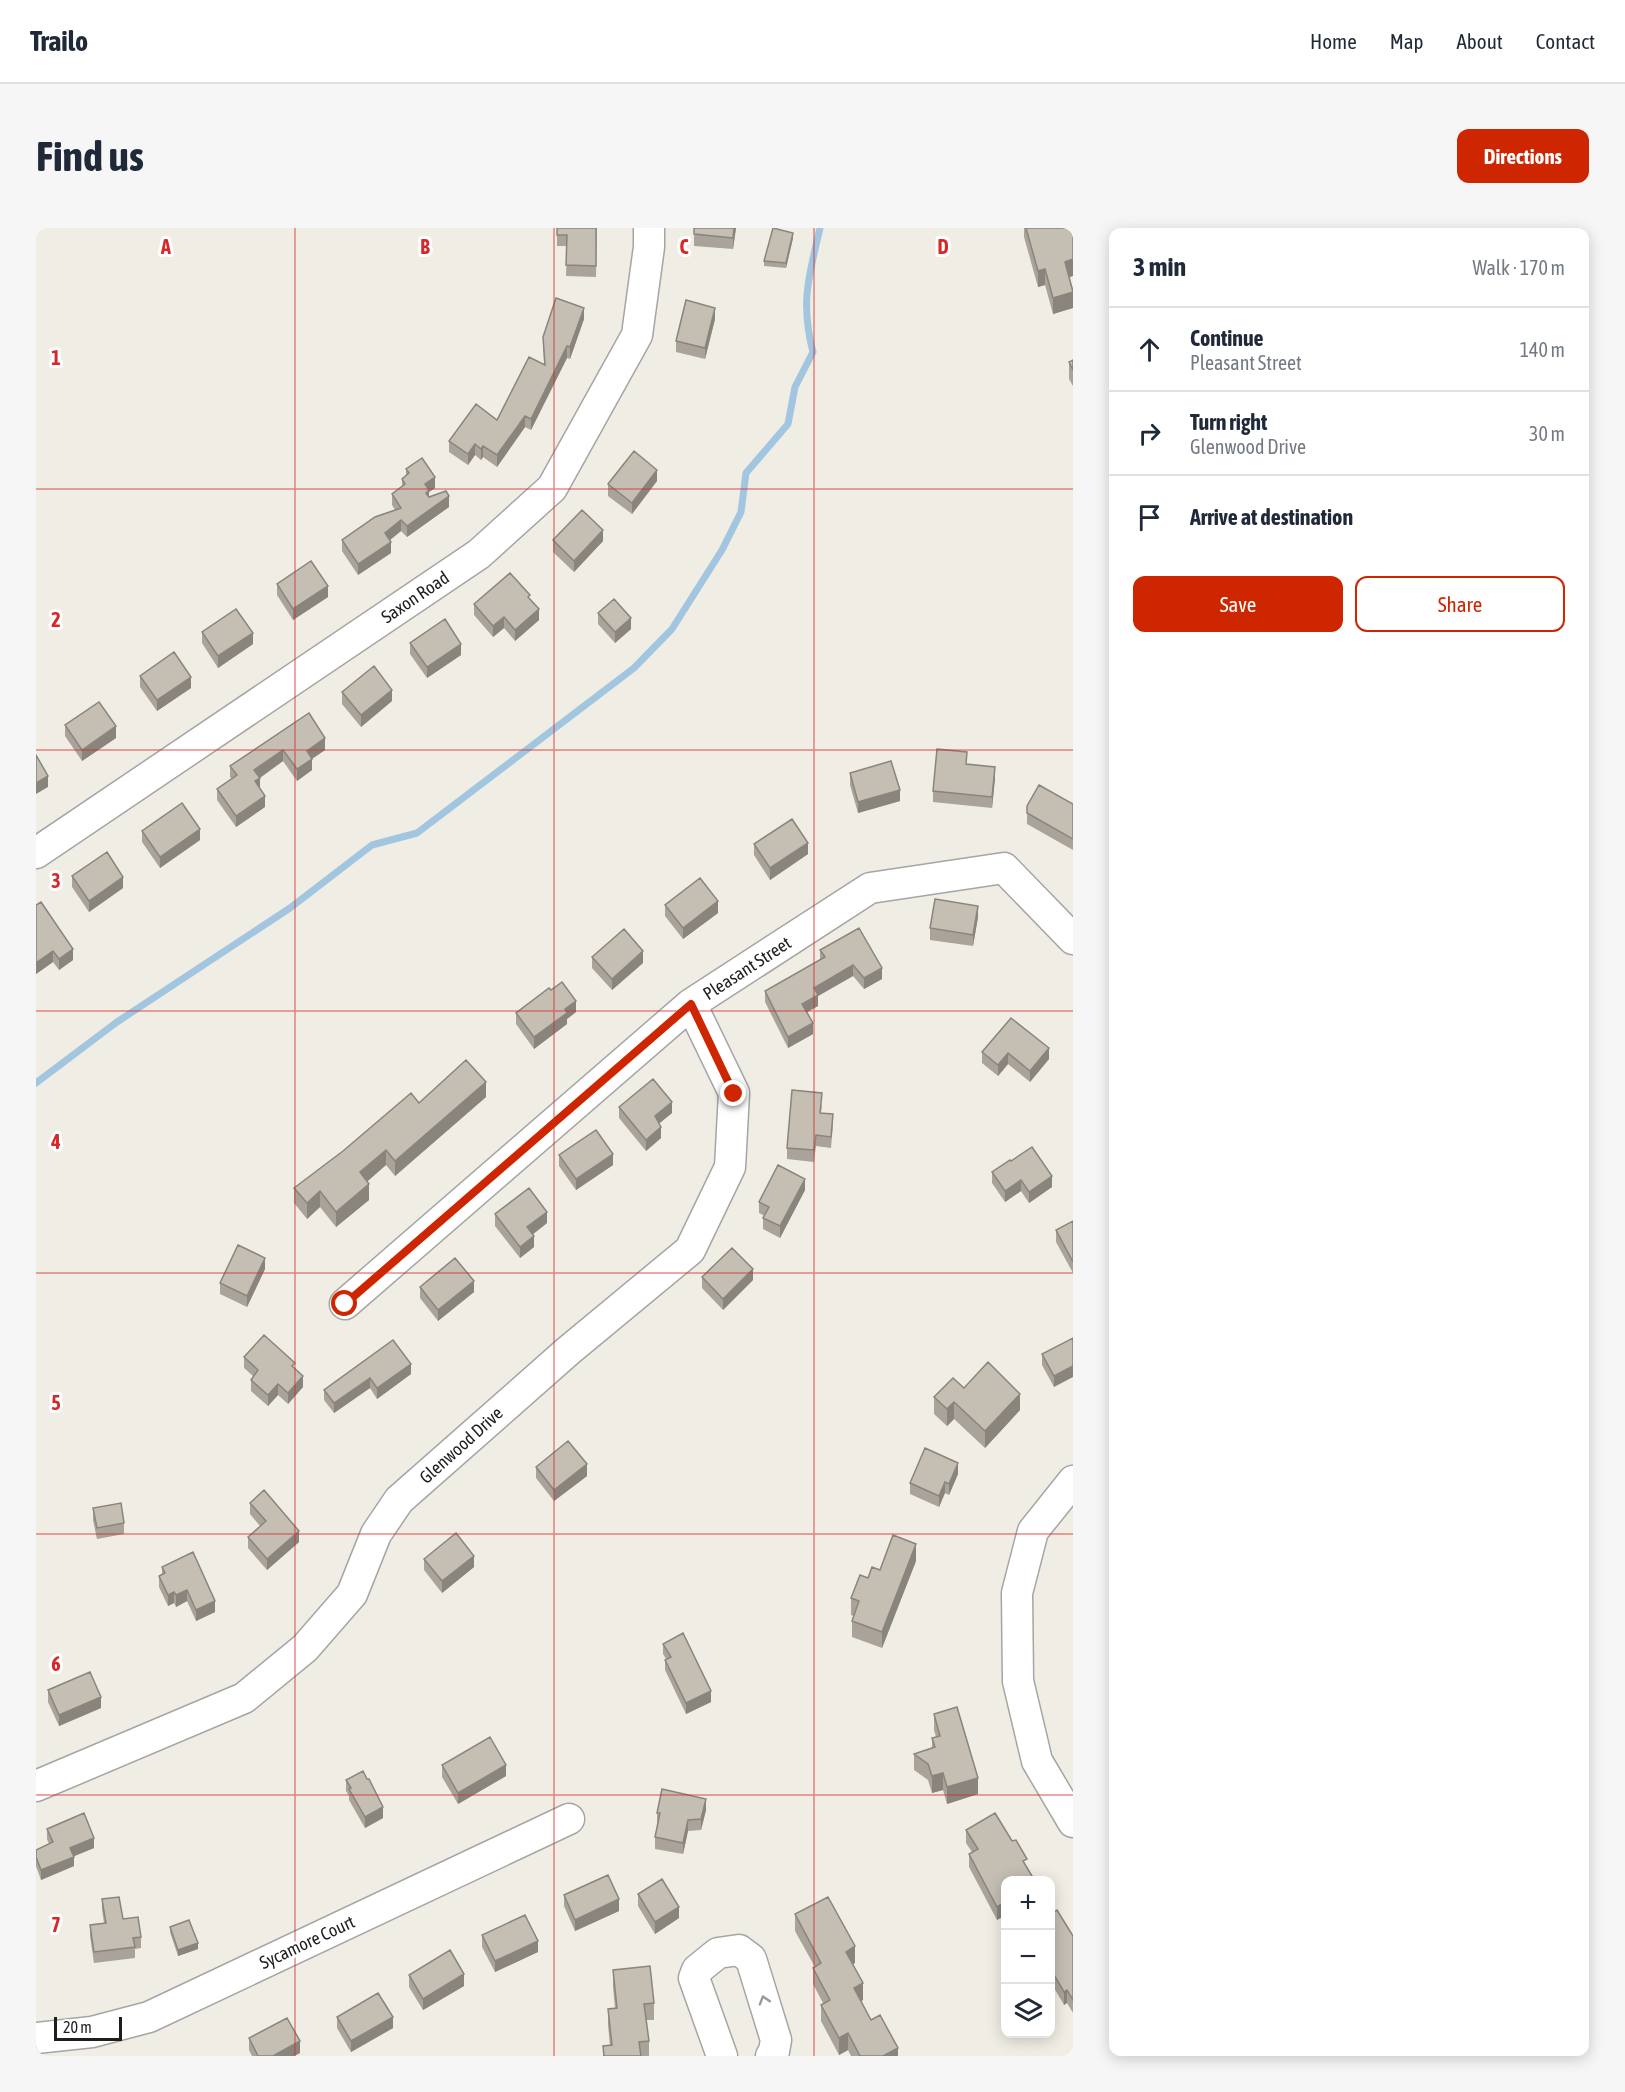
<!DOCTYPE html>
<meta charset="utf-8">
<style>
body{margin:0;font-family:"Asap Condensed",sans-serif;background:#f6f6f7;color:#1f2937}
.controls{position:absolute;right:18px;bottom:18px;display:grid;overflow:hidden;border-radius:12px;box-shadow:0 3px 15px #0003}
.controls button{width:54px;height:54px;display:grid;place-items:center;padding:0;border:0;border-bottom:2px solid #e0e1e3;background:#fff;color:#1f2937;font:30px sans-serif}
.scale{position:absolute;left:18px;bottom:15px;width:68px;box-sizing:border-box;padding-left:6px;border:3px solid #1e1e1e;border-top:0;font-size:16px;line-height:21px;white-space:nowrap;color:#1e1e1e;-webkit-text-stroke:4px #fff;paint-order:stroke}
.stop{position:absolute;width:18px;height:18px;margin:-14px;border:4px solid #cd2600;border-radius:50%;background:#fff}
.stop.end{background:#cd2600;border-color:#fff;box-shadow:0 2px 6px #0008}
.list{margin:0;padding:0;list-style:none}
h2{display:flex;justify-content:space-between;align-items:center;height:78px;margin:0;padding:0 24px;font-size:26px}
h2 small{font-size:20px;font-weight:400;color:#747a83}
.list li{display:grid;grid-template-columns:39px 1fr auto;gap:18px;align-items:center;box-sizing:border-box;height:84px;padding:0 24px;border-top:2px solid #e0e1e3}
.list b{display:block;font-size:22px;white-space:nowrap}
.list p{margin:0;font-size:20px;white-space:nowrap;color:#747a83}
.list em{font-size:20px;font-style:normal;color:#747a83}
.actions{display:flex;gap:12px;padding:18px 24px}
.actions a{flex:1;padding:14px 0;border:2px solid #cd2600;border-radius:12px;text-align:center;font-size:21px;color:#cd2600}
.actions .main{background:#cd2600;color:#fff}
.icon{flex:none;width:33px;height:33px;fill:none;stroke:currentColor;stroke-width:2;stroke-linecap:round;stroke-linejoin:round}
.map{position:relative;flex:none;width:1037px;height:1828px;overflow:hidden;border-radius:12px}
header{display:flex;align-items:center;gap:36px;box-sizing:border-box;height:84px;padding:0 30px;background:#fff;border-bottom:2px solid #e0e1e3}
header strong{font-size:28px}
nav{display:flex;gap:33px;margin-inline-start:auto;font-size:21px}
.intro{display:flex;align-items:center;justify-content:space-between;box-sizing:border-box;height:144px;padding:0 36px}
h1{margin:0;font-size:42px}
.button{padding:15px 27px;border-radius:12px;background:#cd2600;color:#fff;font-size:21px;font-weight:700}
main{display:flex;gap:36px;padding:0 36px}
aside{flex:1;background:#fff;border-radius:12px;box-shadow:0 3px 15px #0003}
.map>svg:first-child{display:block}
</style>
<header>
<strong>Trailo</strong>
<nav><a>Home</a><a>Map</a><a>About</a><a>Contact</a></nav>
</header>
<div class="intro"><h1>Find us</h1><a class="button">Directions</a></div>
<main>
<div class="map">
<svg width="1037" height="1828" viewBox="0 0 1037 1828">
<rect width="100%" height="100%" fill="#f0eee4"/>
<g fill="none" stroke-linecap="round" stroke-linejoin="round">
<path stroke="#a2c6e0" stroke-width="7" d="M0,855L81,794L254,680L336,617L381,605L598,440L636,401L686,322L705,284L710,245L752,196L759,159L777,124C764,74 773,48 784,0"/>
<g stroke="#a5a5a5" stroke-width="33">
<path id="minor" d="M0,625L443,326L516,260L601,107L613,19V0
M309,1076L655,776L834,660L968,640L1037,711
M1037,1253L997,1303L981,1365L982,1453L1001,1533L1037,1594
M0,1558L208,1470L269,1420L316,1366L340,1306L363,1272L532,1123L654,1022L694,939L698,865L655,776
M0,1810L56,1804L113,1789L533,1591
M686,1828L658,1750L661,1742L682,1725L703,1722L715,1731L740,1812L738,1823L735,1828"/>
</g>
<use href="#minor" stroke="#fff" stroke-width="30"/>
</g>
<path fill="#a9a39a" d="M561,0L560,49L530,48L531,18H521V7Z
M658,0H700L697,21L658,18Z
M988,0H1037L1033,49L1037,61V80L1017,86L1009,57L1002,59L988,9Z
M757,10L750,40L728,38V33Z
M548,91L534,131L531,130L495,202L489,199L461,239L447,229L445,232L439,227L432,237L413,224V213L461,192L508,136L507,109Z
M679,91L669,131L640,124V113Z
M1037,132V158L1033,151V134Z
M370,241L399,260L393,264V269L413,279L371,309L365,303L354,312L355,325L322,347L306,323V312L359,282L356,277V266L366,258V251L370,247Z
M621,253L596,286L572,268V256Z
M517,312L567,313L538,344L517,324Z
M241,356L292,369L257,392L241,367Z
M494,370L503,392L479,413L468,400L457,409L438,387V376Z
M562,385L595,401L579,415L562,396Z
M166,404L217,416L182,440L166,415Z
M374,415L425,427L391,450L374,426Z
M104,448L155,460L121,483L104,459Z
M306,464L356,473L325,499L306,476Z
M273,485L289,522L276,531V542L261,553L247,533L224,550V560L229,579L200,599L181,572V561L196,551L194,549V538Z
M29,497L80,510L46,533L29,508Z
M814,545L864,573L822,585L814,557Z
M959,550L956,580L897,574V563Z
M1037,576V622L991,596V578Z
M106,603L164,612L124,640L106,614Z
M718,616L772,626L734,652L718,627Z
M36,648L87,660L53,684L36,659Z
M0,677L37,732L23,742L17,734L0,746Z
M629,677L682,685L647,711L629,688Z
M942,689L937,718L894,712V700Z
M784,722L846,751L828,761L817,748L782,768V778L771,784L777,806L752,820L729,774V763L784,732Z
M556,729L607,735L576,762L556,740Z
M540,784L531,791V796L498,821L480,796V785Z
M975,790L1013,831L994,854L972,836L962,848L946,835V824Z
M450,869L359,948L350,937L331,953L333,972L300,999L284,979L271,991L258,975V960L383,875Z
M786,876L785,885L797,897L795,920L780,918L778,934L751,931V920Z
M583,879L636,885L623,895L625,910L610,923L583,890Z
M523,927L577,937L540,962L523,938Z
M956,944L1016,959L993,975L985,963L969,974L956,955Z
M769,962L744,1010L727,1001V990L729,988L723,985V974Z
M459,986L511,995L497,1006L498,1019L484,1030L459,998Z
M1037,993V1045L1020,1014V1002Z
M229,1041L211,1079L184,1066V1055Z
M666,1049L717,1052L687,1082L666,1060Z
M384,1059L438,1064L402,1093L384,1070Z
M1037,1110L1018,1159L1006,1137V1126Z
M357,1112L375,1146L341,1171L334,1160L298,1185L288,1172V1162Z
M208,1129L259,1141L267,1159L252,1176L242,1167L232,1178L215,1163V1152L217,1148L208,1140Z
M928,1160L984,1182L949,1220L918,1191L911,1198L898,1186V1169Z
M500,1239L551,1248L518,1273L500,1250Z
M922,1246L913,1267L909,1265L903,1279L874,1266V1255Z
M214,1275L263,1314L231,1342L212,1320V1309L224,1298L214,1286Z
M57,1280L88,1295V1306L61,1311L57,1292Z
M388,1331L438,1339L406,1365L388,1342Z
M880,1333L846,1420L816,1409V1393L818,1388L815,1387V1370L832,1350L844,1342Z
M126,1339L179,1384L160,1393L151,1373L140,1379L138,1375L132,1378L123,1359V1348L126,1346Z
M627,1416L675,1474L650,1486L629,1442V1432L630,1431L627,1426Z
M12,1462L65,1480L23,1498L12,1474Z
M898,1486L942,1566L911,1576L907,1562L896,1565L892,1552L878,1542V1526L896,1520V1510L900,1509L898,1502Z
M406,1537L470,1548L422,1576L406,1549Z
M310,1552L347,1590L329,1600L313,1572V1568L310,1563Z
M670,1582L665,1602L652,1603L647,1626L619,1621V1609L622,1596H621V1585Z
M11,1601L58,1620L37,1628L38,1638L5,1652L0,1638V1622L13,1616L11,1611Z
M930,1602L991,1639L969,1653L961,1692L933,1639V1626L936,1624L930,1615Z
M602,1666L643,1690L619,1706L602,1678Z
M528,1667L583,1683L539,1703L528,1678Z
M66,1671L105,1709V1720L99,1721V1730L58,1735L54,1708V1697L68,1695L66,1682Z
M1014,1679L1037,1708V1785L1031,1775L1028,1777L1014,1753Z
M759,1686L819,1735L817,1736L827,1772L825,1773L835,1792L862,1828H815L812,1822L803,1827L785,1793V1777L787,1775L777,1756V1740L779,1739L759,1703Z
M134,1699L162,1721L142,1728L134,1704Z
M446,1707L502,1724L459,1744L446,1719Z
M577,1742L618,1775V1792H610L613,1813V1828H567V1818H574L572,1797V1781L579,1780L577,1759Z
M373,1747L428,1758L387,1782L373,1759Z
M301,1789L357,1800L315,1824L301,1800Z
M213,1810L264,1825L258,1828H216L213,1822Z"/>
<path fill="#89857d" d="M698,0H700L697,21V10Z
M757,5V10L750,40V35Z
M1037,31V48L1029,51V34Z
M1009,41V57L1002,59V43Z
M1037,64V80L1017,86V70Z
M548,80V91L534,131V119Z
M679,80V91L669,131V120Z
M531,118V130L495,202V191Z
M489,188V199L461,239V227Z
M439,216V227L432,237V226Z
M447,218V229L445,232V221Z
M621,242V253L596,286V275Z
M399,249V260L393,264V274L390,276L389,256Z
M413,268V279L371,309V298Z
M365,292V303L349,316V305Z
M567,302V313L538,344V333Z
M355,314V325L322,347V336Z
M292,358V369L257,392V381Z
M503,381V392L479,413V402Z
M468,389V400L457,409V398Z
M595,390V401L579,415V404Z
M217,405V416L182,440V428Z
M425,416V427L391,450V439Z
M155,449V460L121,483V472Z
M356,462V473L325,499V487Z
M80,498V510L46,533V522Z
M289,510V522L271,534V523Z
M247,522V533L218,554V542Z
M276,531V542L261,553V541Z
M959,539V550L956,580V569Z
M12,548V559L0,566V555Z
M224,550V561L219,553Z
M864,562V573L822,585V574Z
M229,568V579L200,599V588Z
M164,601V612L124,640V629Z
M772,615V626L734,652V640Z
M87,649V660L53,684V673Z
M682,673V685L647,711V700Z
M942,678V689L937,718V707Z
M37,721V732L23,742V731Z
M17,723V734L0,746V735Z
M607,723V735L576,762V751Z
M817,737V748L782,768V778L766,787V776L778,760Z
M846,740V751L828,761V750Z
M540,773V784L531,791V796L498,821V809L529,781Z
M777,795V806L752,820V809Z
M1013,820V831L994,854V843Z
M972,825V836L962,848V837Z
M450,854V869L359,948V933Z
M636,874V885L619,899V888Z
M625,899V910L610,923V912Z
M350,922V937L324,960V944Z
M577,926V937L540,962V951Z
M1016,948V959L993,975V964Z
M769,951V962L744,1010V998Z
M985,952V963L969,974V963Z
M333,956V972L300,999V984Z
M284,963V979L271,991V975Z
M511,984V995L491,1011V999Z
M498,1008V1019L484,1030V1019Z
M229,1030V1041L211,1079V1068Z
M717,1041V1052L687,1082V1071Z
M438,1053V1064L402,1093V1082Z
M375,1136V1146L341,1171V1160Z
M1037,1138V1149L1018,1159V1148Z
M267,1148V1159L252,1176V1165Z
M334,1150V1160L298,1185V1175Z
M242,1156V1167L232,1178V1167Z
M984,1166V1182L949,1220V1203Z
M918,1174V1191L911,1198V1181Z
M922,1235V1246L913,1267V1256Z
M551,1236V1248L518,1273V1262Z
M909,1254V1265L903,1279V1268Z
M263,1303V1314L231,1342V1331Z
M880,1316V1333L846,1420V1404Z
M438,1328V1339L406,1365V1353Z
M151,1362V1373L140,1379V1367Z
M138,1364V1375L132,1378V1367Z
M179,1373V1384L160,1393V1382Z
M675,1463V1474L650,1486V1475Z
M65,1469V1480L23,1498V1487Z
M470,1537V1548L422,1576V1565Z
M907,1545V1562L896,1565V1548Z
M942,1550V1566L911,1576V1559Z
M670,1571V1582L665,1602V1591Z
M347,1579V1590L329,1600V1589Z
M652,1592V1603L647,1626V1615Z
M58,1610V1620L34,1630V1620Z
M38,1629V1638L5,1652V1642Z
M583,1671V1683L539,1703V1692Z
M969,1674V1688L961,1692V1679Z
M643,1679V1690L619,1706V1694Z
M502,1713V1724L459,1744V1733Z
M162,1715V1721L142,1728V1722Z
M819,1718V1735L810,1740V1724Z
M428,1746V1758L387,1782V1771Z
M827,1755V1772L818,1777V1760Z
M1031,1762V1775L1028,1777V1764Z
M357,1789V1800L315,1824V1813Z
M812,1805V1822L803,1827V1810Z
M264,1813V1825L258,1828H237Z
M862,1820V1828H847Z"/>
<path fill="#c4beb3" stroke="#89857d" stroke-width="1.5" d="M521,0H560V38L530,37L531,7H521Z
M658,0H698L697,10L658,6Z
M737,0L757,5L750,35L728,33Z
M990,0H1037V31L1029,34L1037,64L1017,70L1009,41L1002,43Z
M520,70L548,80L534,119L531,118L495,191L489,188L461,227L447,218L445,221L439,216L432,226L413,213L440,176L461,192L493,129L509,137L507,109Z
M650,72L679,80L669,120L640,113Z
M1037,132V142L1033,134Z
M598,223L621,242L596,275L572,256Z
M386,230L399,249L389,256L393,262L390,265L393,269L410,263L413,268L371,298L365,292L349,305L355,314L322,336L306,312L339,289L365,280L356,266L369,256L366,251L373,245L370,241Z
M546,282L567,302L538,333L517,312Z
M275,333L292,358L257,381L241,356Z
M474,345L494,367L492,369L503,381L479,402L468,389L457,398L438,376Z
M578,371L595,390L579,404L562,385Z
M200,381L217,405L182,428L166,404Z
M409,391L425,416L391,439L374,415Z
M138,424L155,449L121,472L104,448Z
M338,438L356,462L325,487L306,464Z
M63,474L80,498L46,522L29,497Z
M273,485L289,510L271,523L276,531L261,541L247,522L218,542L224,550L219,553L229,568L200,588L181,561L201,547L194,538Z
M901,521L931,524L930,536L959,539L956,569L897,563Z
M0,527L12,548L0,555Z
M855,533L864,562L822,574L814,545Z
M1003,557L1037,576V611L991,585V578Z
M146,575L164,601L124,629L106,603Z
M756,591L772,615L734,640L718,616Z
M71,624L87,649L53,673L36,648Z
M664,650L682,673L647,700L629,677Z
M899,671L942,678L937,707L894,700Z
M5,674L37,721L23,731L17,723L0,735V677Z
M823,700L846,740L828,750L817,737L778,760L782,767L766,776L777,795L752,809L729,763L789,729L784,722Z
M588,701L607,723L576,751L556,729Z
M526,754L540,773L529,781L531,785L498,809L480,785L513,760L515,762Z
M975,790L1013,820L994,843L972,825L962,837L946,824Z
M430,832L450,854L359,933L350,922L324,944L333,956L300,984L284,963L271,975L258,960L307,923L375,865L383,875Z
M617,851L636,874L619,888L625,899L610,912L583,879Z
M756,862L786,865L784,885L797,886L795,909L780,907L778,922L751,920Z
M560,902L577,926L540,951L523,927Z
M996,919L1016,948L993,964L985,952L969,963L956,944L974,932L975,933Z
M742,937L769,951L744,998L727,990L733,979L723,974Z
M493,960L511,984L491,999L498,1008L484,1019L459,986Z
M1037,993V1034L1020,1002Z
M202,1017L229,1030L211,1068L184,1055Z
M696,1020L717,1041L687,1071L666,1049Z
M419,1030L438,1053L402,1082L384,1059Z
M228,1107L259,1135L256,1138L267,1148L252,1165L242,1156L232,1167L215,1152L222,1142L208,1129Z
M1037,1110V1138L1018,1148L1006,1126Z
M357,1112L375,1136L341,1160L334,1150L298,1175L288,1162Z
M952,1134L984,1166L949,1203L918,1174L911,1181L898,1169L917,1150L928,1160Z
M532,1213L551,1236L518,1262L500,1239Z
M889,1220L922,1235L913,1256L909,1254L903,1268L874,1255Z
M228,1262L263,1303L231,1331L212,1309L230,1293L214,1275Z
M85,1275L88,1295L61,1300L57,1280Z
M420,1305L438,1328L406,1353L388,1331Z
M857,1307L880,1316L846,1404L816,1393L823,1373L815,1370L824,1347L832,1350L836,1339L844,1342Z
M157,1324L179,1373L160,1382L151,1362L140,1367L138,1364L132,1367L123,1348L129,1345L126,1339Z
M647,1405L675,1463L650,1475L629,1432L635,1429L627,1416Z
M54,1444L65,1469L23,1487L12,1462Z
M921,1479L942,1550L911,1559L907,1545L896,1548L892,1536L878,1526L899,1519L896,1510L904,1508L898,1486Z
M454,1509L470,1537L422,1565L406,1537Z
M327,1543L331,1551H333L347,1579L329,1589L313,1561L315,1560L310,1552Z
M626,1561L670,1571L665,1591L652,1592L647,1615L619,1609L624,1585H621Z
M48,1585L58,1610L34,1620L38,1629L5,1642L0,1629V1622L17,1614L11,1601Z
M959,1585L976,1613L980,1612L991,1631L987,1633L999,1653H969V1674L961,1679L933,1626L942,1621L930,1602Z
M572,1647L583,1671L539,1692L528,1667Z
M626,1651L643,1679L619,1694L602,1666Z
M83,1669L87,1691L102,1689L105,1709L97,1710L99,1719L58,1724L54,1697L70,1695L66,1671Z
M792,1669L819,1718L810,1724L827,1755L818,1760L835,1792L844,1787L862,1820L847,1828H824L812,1805L803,1810L785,1777L794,1772L777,1740L785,1735L759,1686Z
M1014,1679L1018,1684L1021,1682L1037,1708V1772L1031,1762L1028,1764L1014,1740Z
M489,1687L502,1713L459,1733L446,1707Z
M153,1692L162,1715L142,1722L134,1699Z
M414,1722L428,1746L387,1771L373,1747Z
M614,1738L618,1775L608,1776L613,1813L603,1814L605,1828H568L567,1818L576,1817L572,1781L581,1780L577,1742Z
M342,1765L357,1789L315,1813L301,1789Z
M251,1790L264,1813L237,1828H222L213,1810Z"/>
<defs><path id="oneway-chevron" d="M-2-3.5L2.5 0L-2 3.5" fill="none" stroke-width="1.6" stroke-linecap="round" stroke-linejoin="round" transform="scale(1.5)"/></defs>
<use stroke="#9a9a9a" href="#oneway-chevron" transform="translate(728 1772) rotate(-107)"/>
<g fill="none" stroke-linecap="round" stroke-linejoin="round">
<path stroke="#cd2600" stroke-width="8" d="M309,1076L655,776L698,866"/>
</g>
<path fill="none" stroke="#d62828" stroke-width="1.5" stroke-opacity="0.55" d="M259,0V1828M518,0V1828M778,0V1828M0,261H1037M0,522H1037M0,783H1037M0,1045H1037M0,1306H1037M0,1567H1037"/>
<g text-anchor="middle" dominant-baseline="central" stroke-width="6" stroke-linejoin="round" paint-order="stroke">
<g font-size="18" fill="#1e1e1e" stroke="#fff">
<text transform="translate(379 369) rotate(-34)">Saxon Road</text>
<text transform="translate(711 740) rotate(-33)">Pleasant Street</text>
<text transform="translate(425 1217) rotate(-42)">Glenwood Drive</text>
<text transform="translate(271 1714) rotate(-25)">Sycamore Court</text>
</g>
</g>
<g font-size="20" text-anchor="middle" font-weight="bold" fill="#d62828" stroke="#fff" stroke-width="6" stroke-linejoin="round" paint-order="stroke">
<text x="130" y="26">A</text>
<text x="389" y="26">B</text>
<text x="648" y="26">C</text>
<text x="907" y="26">D</text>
<text x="20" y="137">1</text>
<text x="20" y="399">2</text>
<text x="20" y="660">3</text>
<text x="20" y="921">4</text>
<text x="20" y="1182">5</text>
<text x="20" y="1443">6</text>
<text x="20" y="1704">7</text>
</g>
</svg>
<div class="controls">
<button>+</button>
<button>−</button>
<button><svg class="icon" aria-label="layers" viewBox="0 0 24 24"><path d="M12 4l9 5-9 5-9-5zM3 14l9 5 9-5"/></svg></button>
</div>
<div class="scale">20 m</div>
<div class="stop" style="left:309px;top:1076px"></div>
<div class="stop end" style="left:698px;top:866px"></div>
</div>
<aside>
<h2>3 min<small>Walk · 170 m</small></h2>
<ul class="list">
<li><svg class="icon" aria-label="ahead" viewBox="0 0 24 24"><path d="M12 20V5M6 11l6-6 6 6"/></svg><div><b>Continue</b><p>Pleasant Street</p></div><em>140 m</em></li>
<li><svg class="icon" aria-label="right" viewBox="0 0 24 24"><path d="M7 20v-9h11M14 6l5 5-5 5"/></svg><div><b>Turn right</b><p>Glenwood Drive</p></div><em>30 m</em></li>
<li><svg class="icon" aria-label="arrive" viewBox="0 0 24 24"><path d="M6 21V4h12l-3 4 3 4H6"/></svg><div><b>Arrive at destination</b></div></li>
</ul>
<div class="actions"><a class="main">Save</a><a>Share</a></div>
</aside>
</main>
